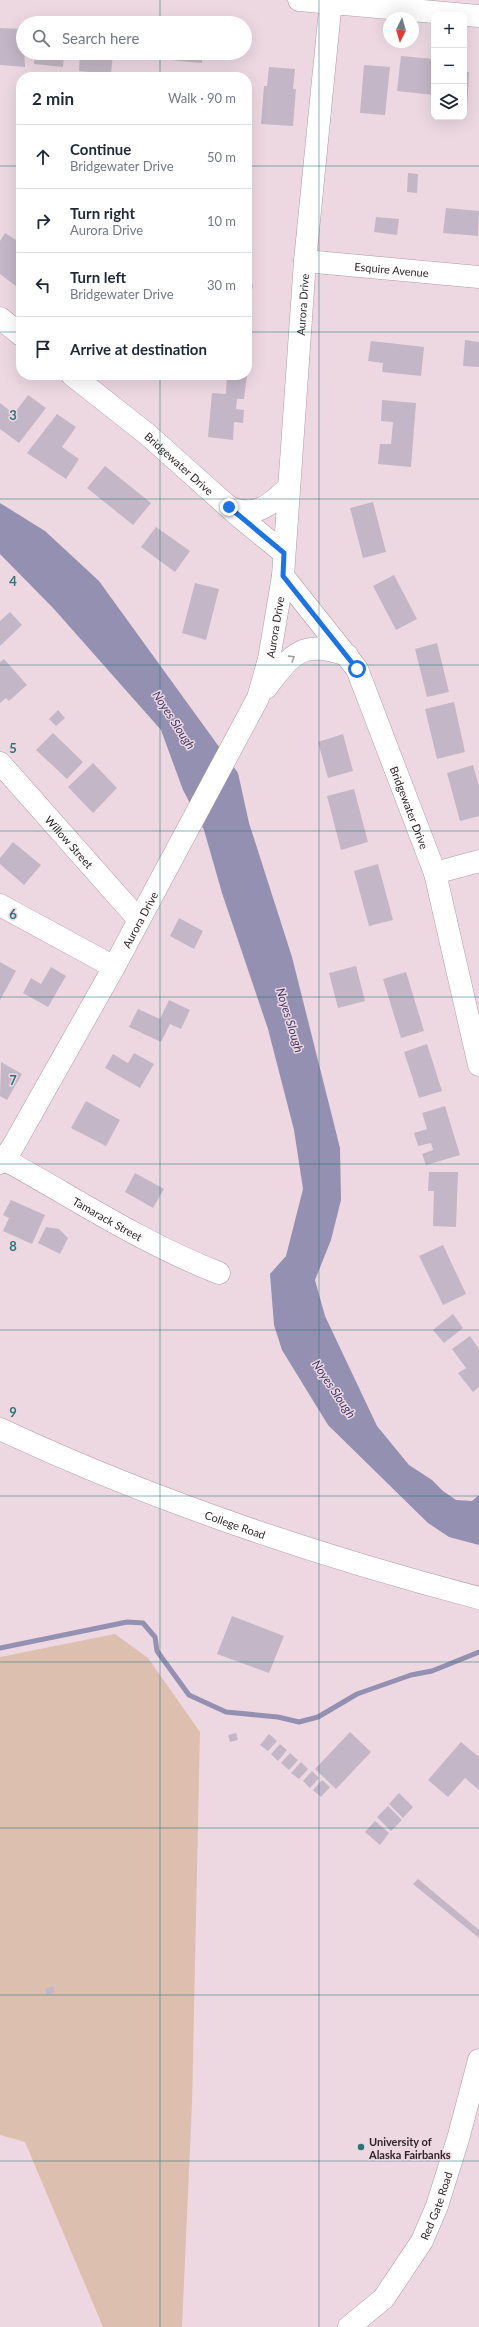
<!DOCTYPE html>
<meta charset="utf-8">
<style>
body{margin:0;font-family:Lato,sans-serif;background:#f2f2f3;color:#1f2937}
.controls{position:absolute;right:12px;top:12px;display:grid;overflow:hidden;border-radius:8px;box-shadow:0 4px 16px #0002}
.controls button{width:36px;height:36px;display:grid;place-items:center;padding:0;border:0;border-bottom:1px solid #e0e1e3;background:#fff;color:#1f2937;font:20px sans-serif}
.compass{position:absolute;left:383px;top:12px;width:36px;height:36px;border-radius:50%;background:#fff;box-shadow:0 4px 16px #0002;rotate:185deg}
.stop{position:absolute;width:12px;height:12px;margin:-9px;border:3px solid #1a73e8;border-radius:50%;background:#fff}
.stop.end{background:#1a73e8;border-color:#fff;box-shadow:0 1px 4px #0008}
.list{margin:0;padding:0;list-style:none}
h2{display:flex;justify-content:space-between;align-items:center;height:52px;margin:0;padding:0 16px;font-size:17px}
h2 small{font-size:13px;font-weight:400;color:#747a83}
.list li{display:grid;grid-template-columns:26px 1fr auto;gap:12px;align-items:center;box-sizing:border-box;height:64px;padding:0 16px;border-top:1px solid #e0e1e3}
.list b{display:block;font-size:15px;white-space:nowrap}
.list p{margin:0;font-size:13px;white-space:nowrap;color:#747a83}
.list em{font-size:13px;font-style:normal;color:#747a83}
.icon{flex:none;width:22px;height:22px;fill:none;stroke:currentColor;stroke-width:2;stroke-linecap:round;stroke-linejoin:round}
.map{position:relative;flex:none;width:479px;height:2327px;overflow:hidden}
.search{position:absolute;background:#fff;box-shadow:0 4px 16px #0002;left:16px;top:16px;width:236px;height:44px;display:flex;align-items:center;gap:10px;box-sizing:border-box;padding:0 14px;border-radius:22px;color:#747a83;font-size:15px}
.panel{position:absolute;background:#fff;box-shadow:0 4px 16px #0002;left:16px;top:72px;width:236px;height:308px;border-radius:16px}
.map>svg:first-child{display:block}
</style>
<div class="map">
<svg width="479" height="2327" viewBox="0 0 479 2327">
<rect width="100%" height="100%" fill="#edd8e1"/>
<path fill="#ddbfaf" d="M115,1634L148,1658L200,1732L192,2104L182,2327H103L25,2142L0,2135V1657Z"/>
<path fill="#9390b1" d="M0,503L45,531L99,581L238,773L249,823L292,957L340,1148L341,1200L331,1240L315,1280L325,1316L377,1426L409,1465L432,1480L443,1491L456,1500L472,1501L479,1495V1545L449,1537L428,1523L328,1425L282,1350L274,1325L270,1274L286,1256L303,1189L294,1130L268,1029L222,893L204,830L183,790L161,730L54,609L0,554Z"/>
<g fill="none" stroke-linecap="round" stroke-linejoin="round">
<path stroke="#9390b1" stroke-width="5" d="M0,1648L127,1622L143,1623L155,1637L157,1651L189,1695L226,1712L278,1717L299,1722L318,1717L357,1694L411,1675L432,1671L479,1652"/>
</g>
<path fill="#c3b6c6" d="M0,28L23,29L25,67L0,65Z
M35,53H64L63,67L34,64Z
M80,53H113L111,74L79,71Z
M160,53H202V63L159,59Z
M401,56L434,59V95L397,91Z
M364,65L390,67L385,115L360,113Z
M269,67L295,69L293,89H296L293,126L261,124L264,86H267Z
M464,72H469L467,109H464Z
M408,173L418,174L417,193L407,192Z
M446,208L479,211L478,236L443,233Z
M376,217L399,219L397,235L374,232Z
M247,222L250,223L248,249H247Z
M5,233L21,243L16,251L21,255V290L0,274V241Z
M247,283L253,284L250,304H247Z
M465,340L479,342V367L463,366Z
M371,341L424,347L421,376L382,372L383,363L368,361Z
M134,375H143L140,380Z
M227,375H247L244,399H237L236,409L244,410L243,423L234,422L233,440L208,437L212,393L226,394Z
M28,395L46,408L19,443L0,429V403L14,414Z
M382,400L416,403L411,467L378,464L380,444H391L393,422L381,421Z
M57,414L76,427L62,447L79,459L66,479L27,453Z
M105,466L151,503L133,525L87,488Z
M373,502L386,552L363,558L350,508Z
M156,527L190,551L175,572L141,547Z
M394,575L417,619L396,630L373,586Z
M195,583L219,589L206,640L182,633Z
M10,612L22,625L0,646V621Z
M437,643L449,692L427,697L415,649Z
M4,659L27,685L9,701L6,698L0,703V662Z
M454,702L465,752L437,759L425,709Z
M58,710L65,718L56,726L49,719Z
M53,733L83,762L67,779L36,750Z
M343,734L353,771L328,778L318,742Z
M93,763L117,788L93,813L68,787Z
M473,765L479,786V816L460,821L447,773Z
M354,789L368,842L341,850L327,796Z
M13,842L41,865L24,885L0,864V858Z
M378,864L393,920L369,926L354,871Z
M179,918L203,931L194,949L170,936Z
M0,962L16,971L0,1000Z
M356,966L365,1001L338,1008L329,973Z
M51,967L66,976L48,1007L23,993L31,978L41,984Z
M406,972L424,1031L401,1038L383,979Z
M169,1000L190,1010L181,1029L170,1024L161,1042L129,1027L138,1009L160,1019Z
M427,1044L442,1091L419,1098L404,1052Z
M134,1053L154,1064L140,1088L105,1068L113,1054L128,1063Z
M1,1062L22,1074L7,1100L0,1096Z
M86,1101L120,1120L106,1146L71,1128Z
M445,1106L460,1155L426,1165L422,1154L433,1150L431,1143L418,1146L414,1133L427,1129L422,1113Z
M429,1172H458L456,1227L433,1226L434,1191H428Z
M135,1173L164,1189L153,1208L125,1192Z
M11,1200L45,1215L32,1244L3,1231L9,1218L3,1215Z
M46,1227L59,1229L68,1238L60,1254L38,1243Z
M443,1245L466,1294L443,1305L419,1256Z
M453,1314L463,1328L444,1343L433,1330Z
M470,1336L479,1349V1387L473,1392L458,1373L466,1368L452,1349Z
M232,1616L284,1636L269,1673L217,1654Z
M350,1732L371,1752L336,1789L315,1769Z
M236,1733L238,1740L230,1742L228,1735Z
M269,1734L277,1741L268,1751L260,1745Z
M461,1742L479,1757V1790L465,1778L448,1797L428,1780Z
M280,1744L287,1750L278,1761L271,1754Z
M290,1753L298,1760L289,1770L281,1763Z
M301,1762L308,1769L299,1779L291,1773Z
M312,1771L319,1778L310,1788L303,1781Z
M322,1780L330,1787L321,1797L313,1790Z
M399,1793L413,1807L403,1818L389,1804Z
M388,1806L402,1820L391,1831L377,1817Z
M375,1821L389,1833L380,1845L365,1832Z
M418,1879L479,1930V1938L413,1884Z
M53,1986L55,1992L47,1995L45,1989Z"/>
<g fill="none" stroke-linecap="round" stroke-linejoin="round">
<g stroke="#af9ba4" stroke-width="23">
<g id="minor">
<path d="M299,0L479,16"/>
<path id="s1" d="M305,261L479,277"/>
<path d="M0,318L21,335"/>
<path id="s2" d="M72,375L147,434L241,518L284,553"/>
<path d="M229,507C255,519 270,505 288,488"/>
<path id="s3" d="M283,576L357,669L435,873L479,1065"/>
<path d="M266,688C292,654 302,639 347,655"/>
<path id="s4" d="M0,763L139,920"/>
<path d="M435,873L479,861"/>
<path d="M0,905L114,967"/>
<path id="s5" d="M0,1157C73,1197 142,1243 219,1273"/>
<path id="s6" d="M0,1163L12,1148L114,967L258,698L269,659L283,576L305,261L331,0"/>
<path id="s7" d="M349,2327L384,2298L422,2241L437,2206L458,2139L479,2060"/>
</g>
</g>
<g stroke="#af9ba4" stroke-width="23">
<g id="major">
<path id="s8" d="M0,1429C154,1501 315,1555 479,1598"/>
</g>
</g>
<use href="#minor" stroke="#fff" stroke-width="22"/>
<use href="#major" stroke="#fff" stroke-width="22"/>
</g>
<defs><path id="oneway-chevron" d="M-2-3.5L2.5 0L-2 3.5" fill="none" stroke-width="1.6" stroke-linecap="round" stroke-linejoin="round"/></defs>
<use stroke="#a19d9f" href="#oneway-chevron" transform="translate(292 658) rotate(-32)"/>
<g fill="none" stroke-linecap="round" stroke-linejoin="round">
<path stroke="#1a73e8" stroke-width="5" d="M229,507L284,553L283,576L357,669"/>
</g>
<path fill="none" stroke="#2b7578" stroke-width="1" stroke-opacity="0.55" d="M160,0V23M319,0V2327M160,53V77M0,166H21M247,166H479M0,332H21M247,332H479M160,375V2327M0,499H479M0,665H479M0,831H479M0,997H479M0,1164H479M0,1330H479M0,1496H479M0,1662H479M0,1828H479M0,1995H479M0,2161H479"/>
<circle fill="#2b7578" stroke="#edd8e1" stroke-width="1.5" cx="361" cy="2147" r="4"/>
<g text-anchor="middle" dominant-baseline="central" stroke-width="3" stroke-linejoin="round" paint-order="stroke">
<g font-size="11" fill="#2e2629" stroke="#edd8e1">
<text stroke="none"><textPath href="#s1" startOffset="87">Esquire Avenue</textPath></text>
<text stroke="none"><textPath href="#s6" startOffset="929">Aurora Drive</textPath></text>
<text stroke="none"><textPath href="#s2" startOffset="139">Bridgewater Drive</textPath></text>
<text stroke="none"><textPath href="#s6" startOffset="605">Aurora Drive</textPath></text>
<text stroke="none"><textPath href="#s3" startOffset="267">Bridgewater Drive</textPath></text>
<text stroke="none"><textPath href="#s4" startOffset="105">Willow Street</textPath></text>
<text stroke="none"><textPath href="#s6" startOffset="281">Aurora Drive</textPath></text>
<text stroke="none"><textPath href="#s5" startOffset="124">Tamarack Street</textPath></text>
<text stroke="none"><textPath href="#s8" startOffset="254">College Road</textPath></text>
<text stroke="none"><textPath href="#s7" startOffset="152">Red Gate Road</textPath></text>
</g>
<g font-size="11" font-weight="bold" fill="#2e2629" stroke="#edd8e1" text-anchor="start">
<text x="369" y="2141">University of<tspan x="369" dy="13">Alaska Fairbanks</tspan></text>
</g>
<g font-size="12" font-style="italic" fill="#403967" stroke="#edd8e1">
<text transform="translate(174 720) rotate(57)">Noyes Slough</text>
<text transform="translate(290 1020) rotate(73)">Noyes Slough</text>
<text transform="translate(334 1389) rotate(56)">Noyes Slough</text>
</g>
</g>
<g font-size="13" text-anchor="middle" font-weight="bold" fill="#2b7578" stroke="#edd8e1" stroke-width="3" stroke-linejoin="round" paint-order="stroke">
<text x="13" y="420">3</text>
<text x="13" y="586">4</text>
<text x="13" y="753">5</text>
<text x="13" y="919">6</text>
<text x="13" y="1085">7</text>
<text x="13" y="1251">8</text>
<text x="13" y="1417">9</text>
</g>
</svg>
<div class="controls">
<button>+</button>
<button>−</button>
<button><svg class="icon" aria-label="layers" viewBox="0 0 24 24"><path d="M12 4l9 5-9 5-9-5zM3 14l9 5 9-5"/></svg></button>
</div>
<svg class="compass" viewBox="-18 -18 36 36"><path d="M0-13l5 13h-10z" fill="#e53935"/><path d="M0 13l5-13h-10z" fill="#747a83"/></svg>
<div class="stop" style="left:357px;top:669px"></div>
<div class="stop end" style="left:229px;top:507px"></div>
<div class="search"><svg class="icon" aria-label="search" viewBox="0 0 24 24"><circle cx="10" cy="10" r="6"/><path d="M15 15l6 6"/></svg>Search here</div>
<section class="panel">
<h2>2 min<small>Walk · 90 m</small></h2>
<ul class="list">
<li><svg class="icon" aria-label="ahead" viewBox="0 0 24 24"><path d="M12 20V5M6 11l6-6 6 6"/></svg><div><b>Continue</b><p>Bridgewater Drive</p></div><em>50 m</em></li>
<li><svg class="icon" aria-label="right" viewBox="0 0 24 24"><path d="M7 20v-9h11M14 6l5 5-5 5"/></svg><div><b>Turn right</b><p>Aurora Drive</p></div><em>10 m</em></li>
<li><svg class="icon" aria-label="left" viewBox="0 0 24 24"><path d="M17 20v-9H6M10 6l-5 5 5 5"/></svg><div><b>Turn left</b><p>Bridgewater Drive</p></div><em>30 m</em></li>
<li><svg class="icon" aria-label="arrive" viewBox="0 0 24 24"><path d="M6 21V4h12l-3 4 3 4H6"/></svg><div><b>Arrive at destination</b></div></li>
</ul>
</section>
</div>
